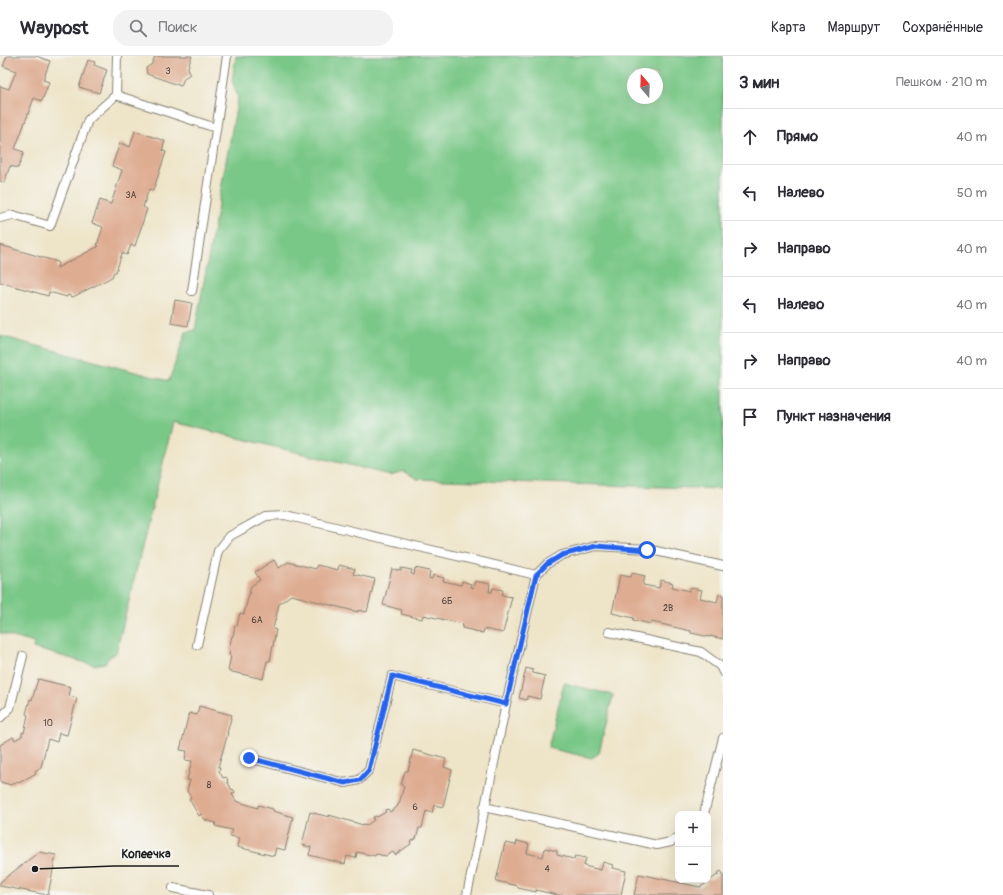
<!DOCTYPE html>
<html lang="ru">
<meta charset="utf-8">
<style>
body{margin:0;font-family:Pangolin,sans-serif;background:#f2f2f3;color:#2b2b33}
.controls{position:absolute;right:12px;bottom:12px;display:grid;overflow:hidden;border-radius:8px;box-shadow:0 4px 16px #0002}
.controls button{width:36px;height:36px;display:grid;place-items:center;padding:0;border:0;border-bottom:1px solid #e1e1e2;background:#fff;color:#2b2b33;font:20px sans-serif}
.compass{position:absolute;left:627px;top:12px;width:36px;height:36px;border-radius:50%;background:#fff;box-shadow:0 4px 16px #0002;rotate:341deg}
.stop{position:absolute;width:12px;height:12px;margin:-9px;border:3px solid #2563eb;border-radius:50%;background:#fff}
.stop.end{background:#2563eb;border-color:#fff;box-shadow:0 1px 4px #0008}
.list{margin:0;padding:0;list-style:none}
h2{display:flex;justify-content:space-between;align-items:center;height:52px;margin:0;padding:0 16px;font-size:17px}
h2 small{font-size:13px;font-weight:400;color:#7c7c81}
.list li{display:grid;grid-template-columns:26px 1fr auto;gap:12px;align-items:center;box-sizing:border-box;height:56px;padding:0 16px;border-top:1px solid #e1e1e2}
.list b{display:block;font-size:15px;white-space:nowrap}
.list em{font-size:13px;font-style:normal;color:#7c7c81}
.icon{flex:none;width:22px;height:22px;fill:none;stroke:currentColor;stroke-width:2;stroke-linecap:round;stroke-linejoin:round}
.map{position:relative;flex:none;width:723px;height:839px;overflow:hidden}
header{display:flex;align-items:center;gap:24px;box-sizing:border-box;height:56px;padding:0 20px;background:#fff;border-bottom:1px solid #e1e1e2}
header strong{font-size:19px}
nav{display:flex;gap:22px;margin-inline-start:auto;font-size:14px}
.search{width:280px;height:36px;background:#f2f2f3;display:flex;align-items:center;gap:10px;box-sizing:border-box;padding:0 14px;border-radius:16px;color:#7c7c81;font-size:15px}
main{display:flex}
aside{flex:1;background:#fff}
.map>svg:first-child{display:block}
</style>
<header>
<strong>Waypost</strong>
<div class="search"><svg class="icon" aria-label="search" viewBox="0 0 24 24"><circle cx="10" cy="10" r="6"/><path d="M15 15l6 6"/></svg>Поиск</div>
<nav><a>Карта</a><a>Маршрут</a><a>Сохранённые</a></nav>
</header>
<main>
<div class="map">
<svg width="723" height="839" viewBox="0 0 723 839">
<rect width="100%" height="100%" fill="#f6f6f2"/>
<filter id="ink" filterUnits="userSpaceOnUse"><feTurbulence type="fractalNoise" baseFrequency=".025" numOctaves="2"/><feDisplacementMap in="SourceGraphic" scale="8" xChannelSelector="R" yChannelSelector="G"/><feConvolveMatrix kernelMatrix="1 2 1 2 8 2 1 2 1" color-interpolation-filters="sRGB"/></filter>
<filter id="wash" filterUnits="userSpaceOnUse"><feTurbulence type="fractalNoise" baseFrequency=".012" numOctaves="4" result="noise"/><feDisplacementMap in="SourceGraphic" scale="16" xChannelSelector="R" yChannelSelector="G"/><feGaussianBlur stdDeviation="0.9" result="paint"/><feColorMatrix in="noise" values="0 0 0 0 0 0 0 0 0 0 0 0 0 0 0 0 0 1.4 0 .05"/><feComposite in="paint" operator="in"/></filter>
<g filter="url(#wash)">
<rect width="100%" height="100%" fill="#eee4c8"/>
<path fill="#7ac888" stroke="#4b7252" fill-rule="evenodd" d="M236,0H723V433L417,423L404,415L390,419L173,366L116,597L109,601L105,607L94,609L33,592L34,587L0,577V280L169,325L186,276L195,274L238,41L232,25ZM633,18H657V42H633Z
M564,627L613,639L599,697L592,702L548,692Z"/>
<g id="blocks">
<path fill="#deac91" d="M7,0H36L50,5L43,24L49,26L42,45L34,42L15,93L24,96L18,112L10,110L4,127L0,125V30L9,33L16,15L3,10Z
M155,0H192L188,11L190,18L184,22L181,30L147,18L146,12L152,8Z
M88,4L95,6L94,9L107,14L99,37L79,31Z
M135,75L165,85L162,94L166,96L153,135L149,133L143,151L147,153L135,190L131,189L127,199L122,197L116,216H114L112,221L73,241L68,239L67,241L49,236L48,240L0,226V189L58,206L57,212L99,190L97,189L103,171L92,167L100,144L111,148L122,114L112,110L120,87L130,91Z
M175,244L192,247L188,270L171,267Z
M274,504L279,512L288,506L316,513L317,509L338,514L339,509L355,513L353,518L375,523L367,556L358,554V556L291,539L279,548L273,573L276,574L270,605H267L263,623L228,615L231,600L229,599L230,594L229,593L232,580H233L235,569L237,570L240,557L244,558L251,530L260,524L255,516Z
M401,512L412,514L411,518L414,519L415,512L430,515L429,522L432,523L433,519L444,522L443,525L461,529L462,525L471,528L470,531L473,532L475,525L490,528L489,536H492L493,532L503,534L502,539L512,541L503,577L484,573L483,577L462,572L463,568L423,559L422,563L401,558L402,554L383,549L392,513L401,515Z
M632,517L645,520L643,529L659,532L661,524L673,527L672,531L690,535L691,532L702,534L700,542L717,546L719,538L723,539V583L710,580V581L691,577V575L652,566L651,568L633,564L634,562L612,557L620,519L631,521Z
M526,612L533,614V617L545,620L540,643L527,640V644L519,642Z
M38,623L71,631L69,640L77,642L67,679L59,677L57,686L48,683L41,711L35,715L36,717L19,727L18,725L11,729L0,726V689L13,681L15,684L22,680V676L24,677L28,659L26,658L30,643L32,644Z
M199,650L232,659L227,677H228L218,711H220L219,715L223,722L226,721L228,724L227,725L232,734L233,733L235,736L232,738L236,745L258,752V749L273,753V755L293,761L285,794L276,792L274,800L237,791L239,782L230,780L232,774L215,770L216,767L205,764L201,758L199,760L189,743L191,741L187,735L190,724H187L192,705L185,704L187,695L180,694L189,657L197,659Z
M413,694L446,703L444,711L452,714L443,751L434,749L432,757L426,755L422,772H419L416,783L410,786L411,788L395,799L393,796L386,800L376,798L375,800L357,796L356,802L347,800L345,808L309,799L311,791L302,789L310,756L329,761V759L363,769V768L367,769L374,764L373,761L376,760L377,761L386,756L385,754L388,753L390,756L397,751L398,748H399L404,730L401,729L405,715H408Z
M517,785L529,788L527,797L543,801L545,792L557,795V799L574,803L575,800L586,802L584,810L601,814L603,806L613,809L612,812L626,815L621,839H557L536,834V836L518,832V830L496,825L505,787L516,789Z
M39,796L56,799L48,839L0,830V826Z
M721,815L723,818V839H634L639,818L700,831L707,827L705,824H708V821L710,824L719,818L718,817Z"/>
</g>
</g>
<g filter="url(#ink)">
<use href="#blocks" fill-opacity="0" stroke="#858072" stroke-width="1"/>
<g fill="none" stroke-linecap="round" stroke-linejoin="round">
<g stroke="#858072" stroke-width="10">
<path id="lane" d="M116,39L216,72
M0,162L13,159L50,170L88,64L116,39L117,0
M192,235L227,0
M609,576L701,596L720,610L723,616
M197,589L218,495L230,480L266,460L285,459L536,519
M0,662L10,652L23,600
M249,702L345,727L359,724L369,714L392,620L506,648
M484,751L657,789L671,786L678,781
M704,758L723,682
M173,832L208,839
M467,839L506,648L536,519L547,508L562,499L596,490L647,493L723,510"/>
</g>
<use href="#lane" stroke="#fff" stroke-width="8"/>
</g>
</g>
<g fill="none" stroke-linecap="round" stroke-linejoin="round" filter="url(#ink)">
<path stroke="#2563eb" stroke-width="5" d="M249,702L345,727L360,724L369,714L392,620L506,648L536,519L547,508L562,499L596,490L647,494"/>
</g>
<g text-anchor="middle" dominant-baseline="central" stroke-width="4" stroke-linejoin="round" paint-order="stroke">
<g font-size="9" fill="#4c4039">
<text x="168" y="15">3</text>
<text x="131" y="139">3А</text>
<text x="447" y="545">6Б</text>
<text x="668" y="552">2В</text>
<text x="257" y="564">6А</text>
<text x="48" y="667">10</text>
<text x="209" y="729">8</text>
<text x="415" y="751">6</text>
<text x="547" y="813">4</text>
</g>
</g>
<path fill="none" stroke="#1c1c1c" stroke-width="1.5" d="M35 813L114 810H179"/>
<circle fill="#1c1c1c" stroke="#f6f6f2" stroke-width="1.5" cx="35" cy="813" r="4"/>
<g font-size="12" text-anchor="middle" font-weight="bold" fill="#1c1c1c" stroke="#f6f6f2" stroke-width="4" stroke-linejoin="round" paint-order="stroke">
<text x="146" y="802">Копеечка</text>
</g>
</svg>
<div class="controls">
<button>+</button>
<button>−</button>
</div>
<svg class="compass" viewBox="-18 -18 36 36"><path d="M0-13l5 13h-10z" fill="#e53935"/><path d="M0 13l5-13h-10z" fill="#7c7c81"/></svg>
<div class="stop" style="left:647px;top:494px"></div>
<div class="stop end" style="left:249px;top:702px"></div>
</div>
<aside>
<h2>3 мин<small>Пешком · 210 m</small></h2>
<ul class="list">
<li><svg class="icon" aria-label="ahead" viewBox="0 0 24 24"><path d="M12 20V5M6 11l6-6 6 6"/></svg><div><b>Прямо</b></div><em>40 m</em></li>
<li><svg class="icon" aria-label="left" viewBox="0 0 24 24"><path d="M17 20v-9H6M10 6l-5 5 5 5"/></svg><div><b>Налево</b></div><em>50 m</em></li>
<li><svg class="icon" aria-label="right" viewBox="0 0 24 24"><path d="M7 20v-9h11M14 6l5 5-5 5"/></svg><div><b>Направо</b></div><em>40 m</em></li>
<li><svg class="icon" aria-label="left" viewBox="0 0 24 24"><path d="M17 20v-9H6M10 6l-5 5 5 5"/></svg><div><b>Налево</b></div><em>40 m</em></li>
<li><svg class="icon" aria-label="right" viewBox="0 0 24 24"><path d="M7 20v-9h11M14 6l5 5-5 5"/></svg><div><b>Направо</b></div><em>40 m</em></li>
<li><svg class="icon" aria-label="arrive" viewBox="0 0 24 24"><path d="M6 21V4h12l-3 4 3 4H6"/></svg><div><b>Пункт назначения</b></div></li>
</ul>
</aside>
</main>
